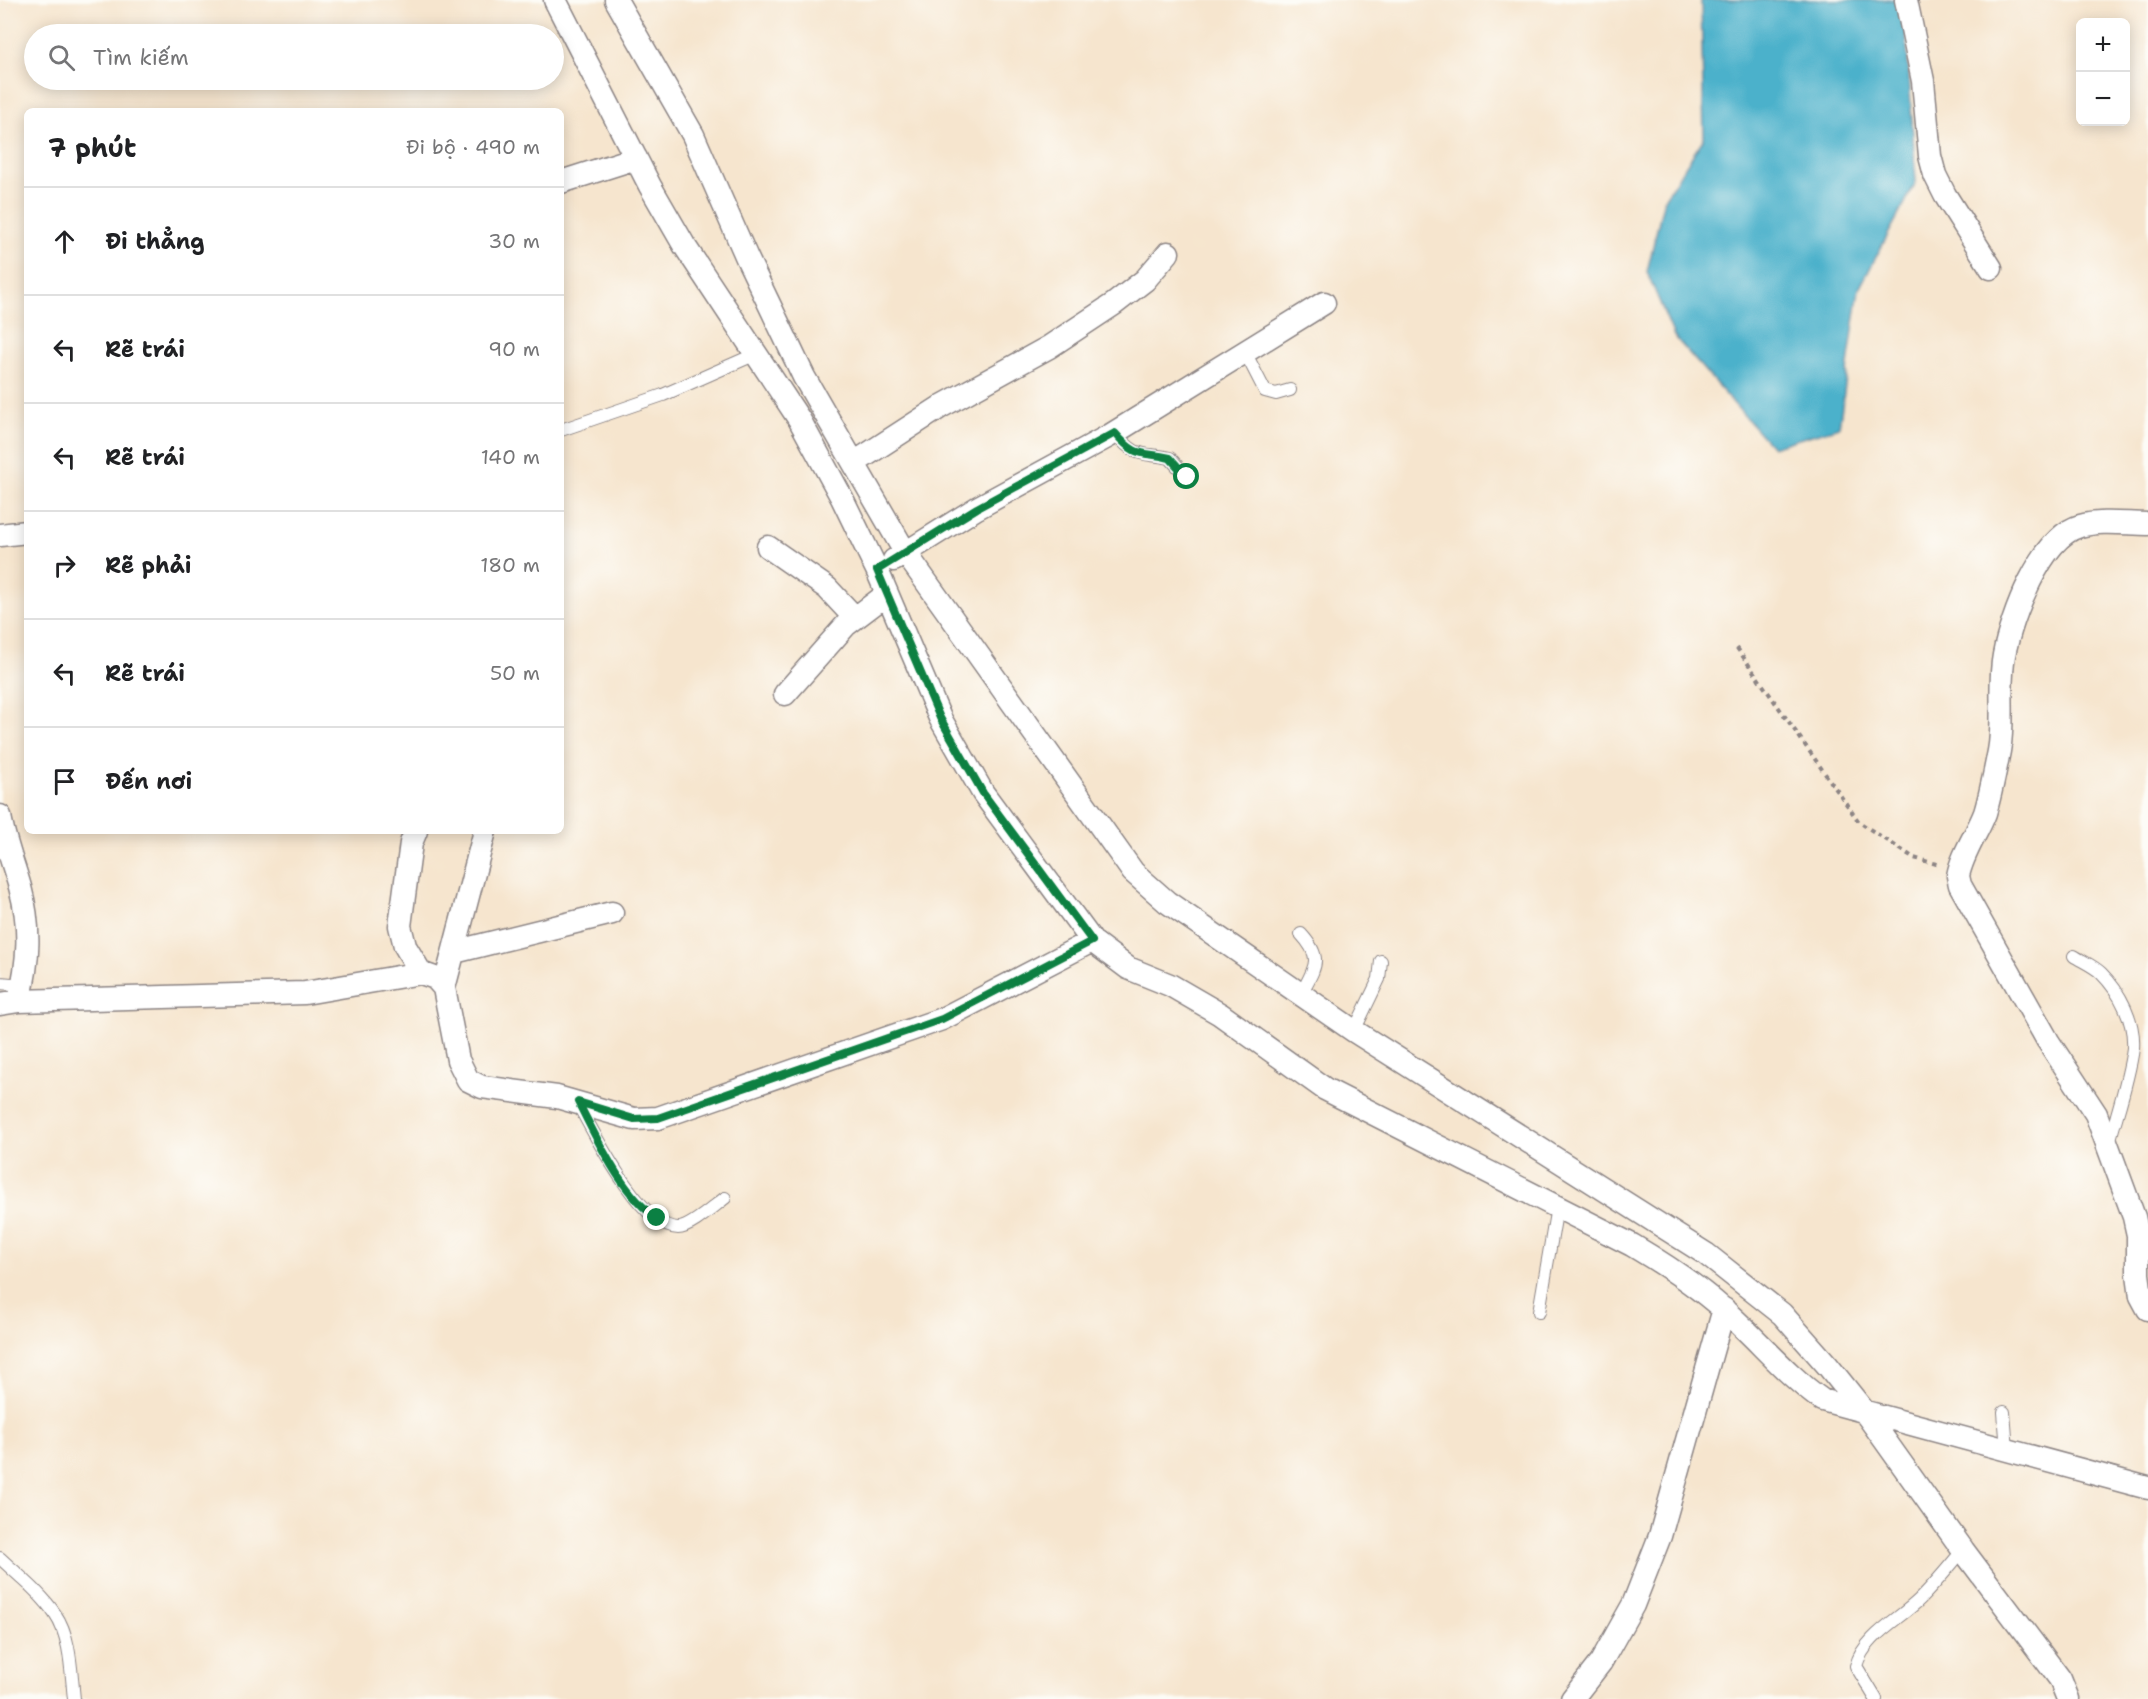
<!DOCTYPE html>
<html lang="vi">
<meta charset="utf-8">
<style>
body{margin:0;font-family:"Shantell Sans",sans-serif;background:#f6f6f6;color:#202124}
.controls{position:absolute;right:18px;top:18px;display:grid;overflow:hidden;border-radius:9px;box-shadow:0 3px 15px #0003}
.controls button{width:54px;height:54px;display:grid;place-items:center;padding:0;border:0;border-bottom:2px solid #e0e0e0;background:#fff;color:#202124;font:30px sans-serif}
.stop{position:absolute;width:18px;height:18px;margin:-14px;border:4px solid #0b8043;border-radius:50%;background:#fff}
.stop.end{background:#0b8043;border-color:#fff;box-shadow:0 2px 6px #0008}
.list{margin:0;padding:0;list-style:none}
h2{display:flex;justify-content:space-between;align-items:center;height:78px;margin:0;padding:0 24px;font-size:26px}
h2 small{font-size:20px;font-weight:400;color:#757577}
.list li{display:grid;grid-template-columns:39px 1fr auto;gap:18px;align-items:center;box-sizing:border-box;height:108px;padding:0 24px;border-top:2px solid #e0e0e0}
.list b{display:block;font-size:22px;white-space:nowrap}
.list em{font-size:20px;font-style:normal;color:#757577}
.icon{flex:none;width:33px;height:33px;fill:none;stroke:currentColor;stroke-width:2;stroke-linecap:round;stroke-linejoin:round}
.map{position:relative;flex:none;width:2148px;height:1699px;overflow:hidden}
.search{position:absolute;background:#fff;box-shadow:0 3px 15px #0003;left:24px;top:24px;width:540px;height:66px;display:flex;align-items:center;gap:15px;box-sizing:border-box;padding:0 21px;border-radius:33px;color:#757577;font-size:22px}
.panel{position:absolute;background:#fff;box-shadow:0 3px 15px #0003;left:24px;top:108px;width:540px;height:726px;border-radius:9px}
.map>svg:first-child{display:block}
</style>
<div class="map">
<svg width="2148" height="1699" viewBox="0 0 2148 1699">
<rect width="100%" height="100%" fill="#fdfcf7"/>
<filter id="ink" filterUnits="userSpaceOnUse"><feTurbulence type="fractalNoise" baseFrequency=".0167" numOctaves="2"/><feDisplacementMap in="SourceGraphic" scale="12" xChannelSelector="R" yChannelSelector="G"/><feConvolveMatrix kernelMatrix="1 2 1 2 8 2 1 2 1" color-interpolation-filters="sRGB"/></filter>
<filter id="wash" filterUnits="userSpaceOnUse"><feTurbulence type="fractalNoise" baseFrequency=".008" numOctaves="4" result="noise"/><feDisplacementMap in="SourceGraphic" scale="24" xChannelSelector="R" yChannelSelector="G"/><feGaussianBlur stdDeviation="1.35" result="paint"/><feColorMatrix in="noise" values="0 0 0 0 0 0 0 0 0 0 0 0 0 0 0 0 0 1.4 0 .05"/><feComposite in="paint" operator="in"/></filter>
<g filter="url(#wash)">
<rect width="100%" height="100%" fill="#f6e5ce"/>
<path fill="#4cb1cb" stroke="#376a83" stroke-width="1.5" d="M1701,0H1904L1916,182L1859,289L1839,427L1772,447L1674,336L1647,272L1664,199L1704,138Z"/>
</g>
<g filter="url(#ink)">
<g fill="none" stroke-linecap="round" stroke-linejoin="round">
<g stroke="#8c8484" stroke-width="14">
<path id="service" d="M1245,352L1265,391L1276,394L1290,390
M561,430L663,395L756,354
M1115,433C1137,459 1141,452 1170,458L1187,477
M1301,934C1324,959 1315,967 1301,994
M2074,956C2082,961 2094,966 2101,973C2120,992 2135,1021 2133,1048C2129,1079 2117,1113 2109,1143
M0,983L23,985
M1354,1031L1379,979L1381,961
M578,1104C594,1133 641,1228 678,1228C691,1228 714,1206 725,1198
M1539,1312L1557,1207
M2004,1412L2007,1450
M0,1558C19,1576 41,1593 55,1614C71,1637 71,1672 74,1699
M1876,1699L1856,1666C1864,1636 1900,1619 1920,1599C1935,1584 1949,1567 1963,1550"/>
</g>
<g stroke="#8c8484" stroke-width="25">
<path id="minor" d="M555,0L650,186L684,245L799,419L842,498L877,570L940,718L983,793L1092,941L1128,968L1170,985L1220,1014L1325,1089L1632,1245C1664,1264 1695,1284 1723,1309C1757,1338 1785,1374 1822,1400L2148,1488
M616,0L693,135L747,258L804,377L905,552L1133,872L1167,902L1354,1031L1706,1254L1782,1314L1828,1366L1864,1411L1963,1550L2060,1679L2068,1699
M1906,0L1923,81L1930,156L1935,175L1945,195L1991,268
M561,182L636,158
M854,463L942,406L1049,347L1114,304L1145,280L1168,253
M2148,524C2126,524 2101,520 2080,526C2041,537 2011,618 2004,655C1998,686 2005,719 1999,751C1995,771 1991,793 1985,813C1977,834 1962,854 1958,876L1960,885L2048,1041L2096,1114L2134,1217L2138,1235V1274L2141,1296L2148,1309
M0,535L27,532
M768,547L827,588L855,618
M894,560L977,508L1109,436L1324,303
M785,694L846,625L887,594
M0,816C4,840 13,863 20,887C31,927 29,961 19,1001
M416,831L411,843L400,926L405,946L421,973
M454,952L612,913
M444,988L485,831
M0,1004L19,1001L305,993L421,973L435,978L444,988L458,1060L468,1080L482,1087L557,1097L634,1119L658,1118L942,1019L1092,941
M1572,1699L1601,1662L1633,1605L1660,1536L1724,1309"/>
</g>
<path stroke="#8c8484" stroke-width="4" stroke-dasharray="4.5 4.5" stroke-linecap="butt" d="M1737,648L1859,822L1914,858L1940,865"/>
<use href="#service" stroke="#fff" stroke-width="12"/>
<use href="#minor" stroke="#fff" stroke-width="22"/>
</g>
</g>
<g fill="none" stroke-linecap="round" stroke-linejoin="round" filter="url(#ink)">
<path stroke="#0b8043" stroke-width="8" d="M657,1218C621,1194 598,1140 578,1102L634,1119L658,1118L942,1019L1092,941L983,793L940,718L877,570L977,508L1115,433C1137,459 1141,451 1170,458L1187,477"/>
</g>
</svg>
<div class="controls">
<button>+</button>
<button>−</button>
</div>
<div class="stop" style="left:1187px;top:477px"></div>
<div class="stop end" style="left:657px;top:1218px"></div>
<div class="search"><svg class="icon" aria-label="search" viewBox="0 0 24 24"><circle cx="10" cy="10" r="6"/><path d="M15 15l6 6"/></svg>Tìm kiếm</div>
<section class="panel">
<h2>7 phút<small>Đi bộ · 490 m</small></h2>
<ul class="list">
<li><svg class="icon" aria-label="ahead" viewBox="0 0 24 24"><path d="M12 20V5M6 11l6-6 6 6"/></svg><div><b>Đi thẳng</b></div><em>30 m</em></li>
<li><svg class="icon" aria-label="left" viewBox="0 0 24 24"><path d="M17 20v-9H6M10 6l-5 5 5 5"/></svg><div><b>Rẽ trái</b></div><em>90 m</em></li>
<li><svg class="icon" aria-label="left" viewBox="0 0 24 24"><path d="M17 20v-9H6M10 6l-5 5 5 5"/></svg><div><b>Rẽ trái</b></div><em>140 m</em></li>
<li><svg class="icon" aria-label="right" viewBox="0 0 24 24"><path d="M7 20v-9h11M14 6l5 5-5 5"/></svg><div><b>Rẽ phải</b></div><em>180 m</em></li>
<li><svg class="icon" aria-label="left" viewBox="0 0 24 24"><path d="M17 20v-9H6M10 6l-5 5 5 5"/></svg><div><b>Rẽ trái</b></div><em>50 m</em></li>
<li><svg class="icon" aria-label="arrive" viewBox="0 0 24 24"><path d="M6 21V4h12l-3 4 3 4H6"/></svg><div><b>Đến nơi</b></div></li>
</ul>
</section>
</div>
